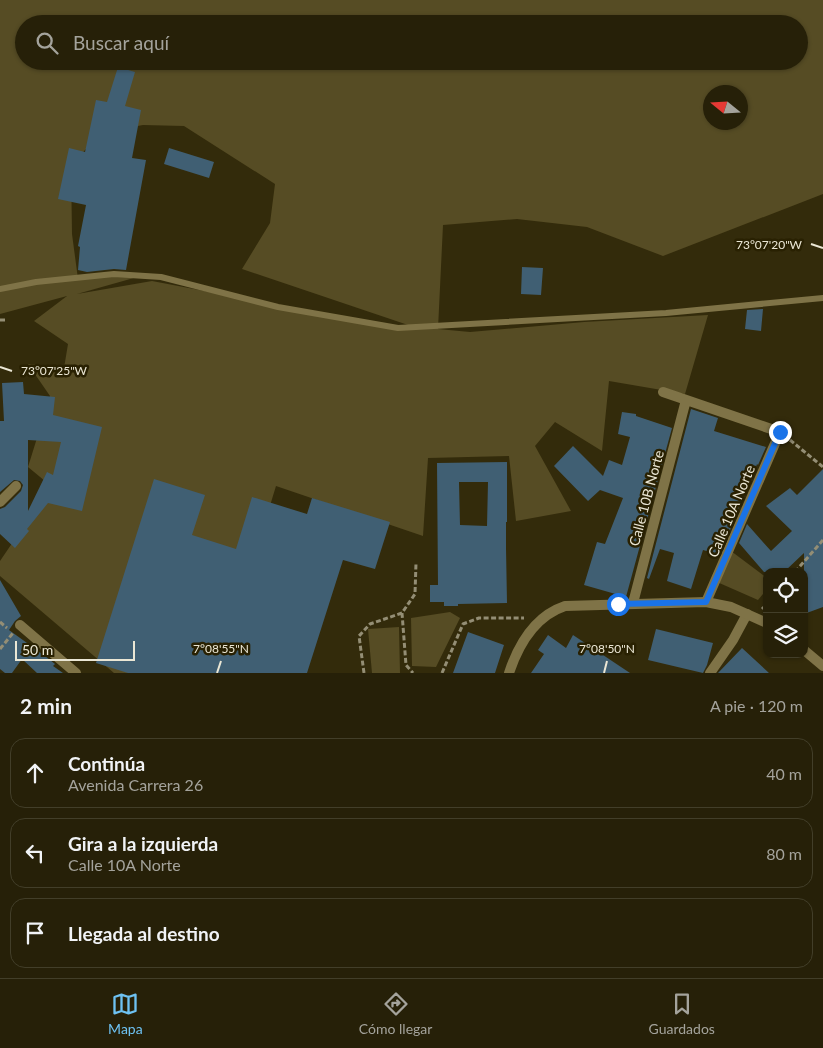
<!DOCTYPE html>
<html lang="es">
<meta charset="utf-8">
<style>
body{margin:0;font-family:Lato,sans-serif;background:#322d16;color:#f1f3f6}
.controls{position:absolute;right:15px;bottom:15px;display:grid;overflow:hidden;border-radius:10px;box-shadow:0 1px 4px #0004}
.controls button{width:45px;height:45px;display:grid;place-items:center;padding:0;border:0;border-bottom:1px solid #423e29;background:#262008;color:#f1f3f6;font:25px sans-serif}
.compass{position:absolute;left:703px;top:85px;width:45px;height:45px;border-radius:50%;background:#262008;box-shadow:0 1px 4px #0004;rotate:288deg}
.scale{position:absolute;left:15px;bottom:12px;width:120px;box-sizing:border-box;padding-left:5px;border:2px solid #ebe7d5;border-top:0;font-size:14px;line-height:18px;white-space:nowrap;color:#ebe7d5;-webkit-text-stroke:4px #292102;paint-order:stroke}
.stop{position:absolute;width:15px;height:15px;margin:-11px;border:4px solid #1a73e8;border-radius:50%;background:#fff}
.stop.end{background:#1a73e8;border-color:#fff;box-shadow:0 1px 5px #0008}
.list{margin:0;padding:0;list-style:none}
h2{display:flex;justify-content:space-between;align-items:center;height:65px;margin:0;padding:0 20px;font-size:21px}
h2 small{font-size:16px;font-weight:400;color:#a4a39c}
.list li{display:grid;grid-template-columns:32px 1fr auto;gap:15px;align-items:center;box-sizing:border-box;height:70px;margin:0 10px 10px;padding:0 10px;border:1px solid #423e29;border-radius:15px}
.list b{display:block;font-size:19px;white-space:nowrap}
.list p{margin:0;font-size:16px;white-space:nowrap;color:#a4a39c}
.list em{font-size:16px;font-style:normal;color:#a4a39c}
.icon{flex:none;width:28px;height:28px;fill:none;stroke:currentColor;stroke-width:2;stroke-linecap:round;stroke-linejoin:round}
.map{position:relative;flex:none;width:823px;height:673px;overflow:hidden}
.search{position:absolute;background:#262008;box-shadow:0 1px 4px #0004;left:15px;right:15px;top:15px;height:55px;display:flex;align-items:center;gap:12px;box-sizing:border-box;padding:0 18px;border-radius:28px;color:#a4a39c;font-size:19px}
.sheet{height:305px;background:#262008}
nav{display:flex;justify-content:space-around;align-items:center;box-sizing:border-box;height:70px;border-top:1px solid #423e29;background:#262008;font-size:14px;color:#a4a39c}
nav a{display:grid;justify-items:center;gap:2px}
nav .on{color:#6ec2f3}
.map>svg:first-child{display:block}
</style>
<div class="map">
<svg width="823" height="673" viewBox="0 0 823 673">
<rect width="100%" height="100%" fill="#332b0b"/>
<path fill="#564c24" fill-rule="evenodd" d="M0,0H823V194L663,256L587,227L517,219L443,225L438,329L470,332L584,322L708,315L685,394L609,381L602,451L555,422L535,446L571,511L516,521L509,456L428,458L423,536L276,486L235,620L216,673H114L0,576V561L51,486L28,467L50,396L28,364L64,368L68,344L34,321L67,296L0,314ZM24,24H799V61H24ZM710,92H740V122H710ZM143,125L184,126L275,184L270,223L242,269L411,326L384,325L152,281L77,294L148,274L78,279L72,234L71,165L101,133Z
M731,551L767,578V589L758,600L717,582Z
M450,612L460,618L436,667L412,666L411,618Z
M399,627L400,673H372L368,629Z"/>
<path fill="#405f73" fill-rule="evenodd" d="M118,67L135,72L125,106L141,110L132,158L146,160L126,270L114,269L87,272L78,270L80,247L78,246L86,205L58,199L69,148L85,152L96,100L107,102Z
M169,148L214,162L209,178L164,164Z
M522,267L543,268L541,295L521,294Z
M763,309L761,331L745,329L747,310Z
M23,382L24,394L55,397L53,415L102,427L82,511L48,503L27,529L29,531L15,548L0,534V509L5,507L21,491L23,485L20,481L14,480L0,492V421H4L2,383ZM28,440L61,442L53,475L47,472L28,511Z
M691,409L718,418L714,431L766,447L758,465L757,464L750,484L748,483L727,538L723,537L717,554L703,550L691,589L667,581L674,553L660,549L649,579L647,578Z
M622,412L636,414V416L672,428L626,597L584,585L597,542L605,544L623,498L600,490L588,501L554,466L573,446L603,476L609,460L622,465L630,437L618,434Z
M507,462V522H506V548L507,603L458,604V606H444V602H430V585H438L437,463ZM459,482H488L487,526L460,525Z
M823,469V607L804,614V553L784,572H764L739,543L747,524L771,551L792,531L766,506L790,488L797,495Z
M154,479L205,495L192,535L236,549L252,497L307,514L312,498L390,522L375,569L343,560L307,673H128L96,663Z
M0,580L21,616L15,621L9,630L45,656L55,664L53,666L63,673H37L22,659L12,673H5L0,669Z
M656,629L713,643L707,665L703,673L648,660Z
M468,632L504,645L495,673H453Z
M548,635L566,648L573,635L630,673H531L544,654L538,650Z
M742,648L769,673H718Z"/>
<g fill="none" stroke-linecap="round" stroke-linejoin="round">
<path stroke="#948e75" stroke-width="3" stroke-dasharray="5 2.5" stroke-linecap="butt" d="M0,320H6
M790,440L823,467
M795,572L823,540
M762,609L767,604
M402,613L406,665L413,673
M0,622L7,628
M0,649L13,633
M364,673L359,636L370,624L402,613L415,594L416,563
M442,673L463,624L479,618H524"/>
<path stroke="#7f7347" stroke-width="6" d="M0,289L36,282L114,274L161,277L278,307L398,328L666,313L823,298"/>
<path stroke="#7f7347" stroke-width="10" d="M710,673L733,640L747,614"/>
<path stroke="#7f7347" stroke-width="10" d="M663,392L780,432L706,602
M0,502L16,486
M633,603L686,400
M20,625L76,673"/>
<path stroke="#7f7347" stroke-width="10" d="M804,650L823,666
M509,673C519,643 535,616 565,606L706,602L731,607L767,623"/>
</g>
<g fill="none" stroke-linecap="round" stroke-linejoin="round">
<path stroke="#1a73e8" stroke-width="6" d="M618,604L706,602L780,432"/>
</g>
<path fill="none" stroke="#ebe7d5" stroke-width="2" d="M811,244L823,248M0,367L12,371M217,673L221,661M604,673L607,661"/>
<g text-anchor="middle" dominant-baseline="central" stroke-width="5" stroke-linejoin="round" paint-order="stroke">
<g font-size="14" fill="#ebe7d5" stroke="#292102">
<text transform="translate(646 498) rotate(-75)">Calle 10B Norte</text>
<text transform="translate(731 511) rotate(-67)">Calle 10A Norte</text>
</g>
</g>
<g font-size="12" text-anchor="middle" fill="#ebe7d5" stroke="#292102" stroke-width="5" stroke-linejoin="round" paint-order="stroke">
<text x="769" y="249">73°07'20"W</text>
<text x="54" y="375">73°07'25"W</text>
<text x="221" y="653">7°08'55"N</text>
<text x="607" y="653">7°08'50"N</text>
</g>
</svg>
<div class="controls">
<button><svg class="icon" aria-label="locate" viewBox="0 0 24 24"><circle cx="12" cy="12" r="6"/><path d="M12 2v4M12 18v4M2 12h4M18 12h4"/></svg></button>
<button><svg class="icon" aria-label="layers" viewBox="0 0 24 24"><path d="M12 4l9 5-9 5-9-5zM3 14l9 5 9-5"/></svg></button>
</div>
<svg class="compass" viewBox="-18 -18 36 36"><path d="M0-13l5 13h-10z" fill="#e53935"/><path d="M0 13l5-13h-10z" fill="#a4a39c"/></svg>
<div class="scale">50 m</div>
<div class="stop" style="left:618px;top:604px"></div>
<div class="stop end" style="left:780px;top:432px"></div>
<div class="search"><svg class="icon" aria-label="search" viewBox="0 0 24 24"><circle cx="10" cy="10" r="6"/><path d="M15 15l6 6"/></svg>Buscar aquí</div>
</div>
<section class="sheet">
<h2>2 min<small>A pie · 120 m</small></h2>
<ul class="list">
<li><svg class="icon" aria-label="ahead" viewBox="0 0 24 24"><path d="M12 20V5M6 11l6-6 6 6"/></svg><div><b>Continúa</b><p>Avenida Carrera 26</p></div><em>40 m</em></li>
<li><svg class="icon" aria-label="left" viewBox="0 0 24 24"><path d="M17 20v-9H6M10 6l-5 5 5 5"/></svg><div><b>Gira a la izquierda</b><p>Calle 10A Norte</p></div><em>80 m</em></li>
<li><svg class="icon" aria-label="arrive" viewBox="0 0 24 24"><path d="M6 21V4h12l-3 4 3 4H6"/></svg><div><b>Llegada al destino</b></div></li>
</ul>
</section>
<nav>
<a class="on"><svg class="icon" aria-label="map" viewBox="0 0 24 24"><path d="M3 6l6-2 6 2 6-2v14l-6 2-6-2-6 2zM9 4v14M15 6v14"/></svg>Mapa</a>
<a><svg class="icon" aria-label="directions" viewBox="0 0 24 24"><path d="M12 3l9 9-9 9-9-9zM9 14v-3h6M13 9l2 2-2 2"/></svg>Cómo llegar</a>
<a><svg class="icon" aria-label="saved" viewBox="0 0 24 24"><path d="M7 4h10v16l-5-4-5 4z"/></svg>Guardados</a>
</nav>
